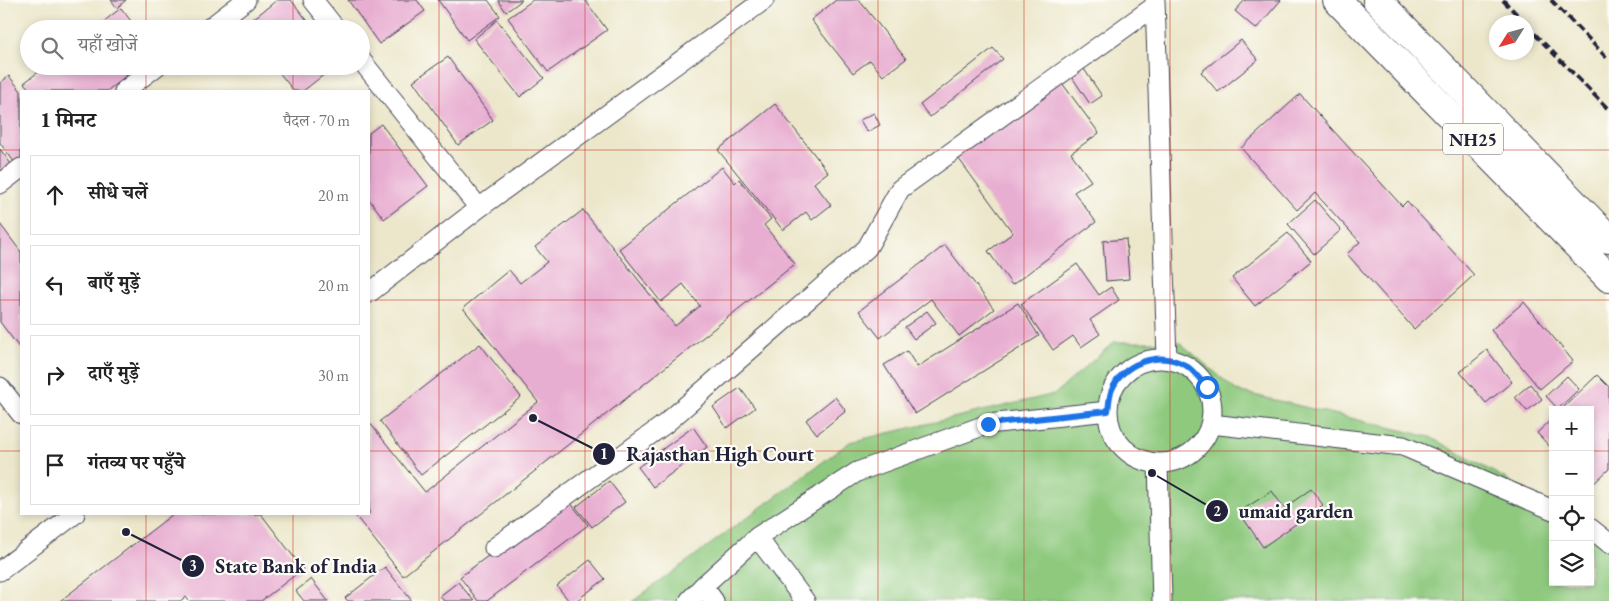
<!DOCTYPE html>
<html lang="hi">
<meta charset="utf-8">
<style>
body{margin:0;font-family:"EB Garamond","Noto Serif Devanagari",serif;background:#f6f6f6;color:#222}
.controls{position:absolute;right:15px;bottom:15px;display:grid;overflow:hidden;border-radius:0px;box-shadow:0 2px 8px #0003}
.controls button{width:45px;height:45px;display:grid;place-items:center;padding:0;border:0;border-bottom:1px solid #e0e0e0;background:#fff;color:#222;font:25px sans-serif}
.compass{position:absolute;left:1489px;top:15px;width:45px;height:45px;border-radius:50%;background:#fff;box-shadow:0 2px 8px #0003;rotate:233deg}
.stop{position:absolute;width:15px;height:15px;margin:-11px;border:4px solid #1a73e8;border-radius:50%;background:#fff}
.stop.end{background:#1a73e8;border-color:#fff;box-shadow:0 1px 5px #0008}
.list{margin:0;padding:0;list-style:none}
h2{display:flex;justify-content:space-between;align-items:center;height:65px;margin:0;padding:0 20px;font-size:21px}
h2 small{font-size:16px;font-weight:400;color:#767676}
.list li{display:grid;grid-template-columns:32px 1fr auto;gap:15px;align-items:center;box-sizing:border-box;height:80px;margin:0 10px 10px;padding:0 10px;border:1px solid #e0e0e0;border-radius:0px}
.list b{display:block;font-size:19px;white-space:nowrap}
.list em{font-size:16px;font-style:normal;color:#767676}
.icon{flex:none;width:28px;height:28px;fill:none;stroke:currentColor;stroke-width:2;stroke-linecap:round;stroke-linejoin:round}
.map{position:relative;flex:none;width:1609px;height:601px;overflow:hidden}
.search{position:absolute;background:#fff;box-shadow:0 2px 8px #0003;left:20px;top:20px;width:350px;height:55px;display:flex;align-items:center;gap:12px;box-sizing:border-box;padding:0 18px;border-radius:28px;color:#767676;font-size:19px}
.panel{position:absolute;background:#fff;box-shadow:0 2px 8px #0003;left:20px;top:90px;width:350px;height:425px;border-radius:0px}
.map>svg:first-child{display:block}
</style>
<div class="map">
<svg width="1609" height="601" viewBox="0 0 1609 601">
<rect width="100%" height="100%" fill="#fdfcf7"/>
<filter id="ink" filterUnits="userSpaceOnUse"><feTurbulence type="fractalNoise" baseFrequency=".02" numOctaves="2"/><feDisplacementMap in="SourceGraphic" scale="10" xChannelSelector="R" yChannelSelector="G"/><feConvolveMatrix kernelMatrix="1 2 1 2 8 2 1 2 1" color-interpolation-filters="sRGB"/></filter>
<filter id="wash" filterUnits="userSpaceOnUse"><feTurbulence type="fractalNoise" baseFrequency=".0096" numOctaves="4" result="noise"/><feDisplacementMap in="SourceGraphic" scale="20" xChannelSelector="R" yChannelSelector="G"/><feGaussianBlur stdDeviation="1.12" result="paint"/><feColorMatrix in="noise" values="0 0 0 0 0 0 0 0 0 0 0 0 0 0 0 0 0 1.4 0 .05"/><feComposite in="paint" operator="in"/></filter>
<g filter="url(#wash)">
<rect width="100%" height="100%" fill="#ece7cb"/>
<path fill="#8ec97e" stroke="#58765c" d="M1114,342H1179L1237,391L1430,437L1553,505V582H1590V525L1609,531V601H633L850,442L1055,394Z"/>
<g id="blocks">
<path fill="#e8aed1" d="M111,0H126L117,8Z
M277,0H291L314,29H244L243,27Z
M348,0H417L425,11L379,44Z
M438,0H488L500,16L467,40Z
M498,0H522L506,12Z
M533,0H585L607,30L548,72L508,18Z
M836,0H859L906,59L883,76L870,60L853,73L811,20Z
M1245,0H1281L1256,29L1235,11Z
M121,8L137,29H94Z
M497,20L544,78L520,97L474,39Z
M1241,40L1258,60L1218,92L1201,72Z
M993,48L1003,59L930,117L920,105Z
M448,57L493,120L458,145L413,81Z
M46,66H138L107,91H31L24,83Z
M274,66H335L303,91H294Z
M1082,66L1102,96L1090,104L1070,74Z
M9,76L21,91V158L15,163L0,143V83Z
M1059,79L1099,133L1071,153L1091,181L1074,192L1096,222L1012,285L988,251L1013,233L956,155Z
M1300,94L1402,206L1407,201L1474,275L1414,329L1347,254L1360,242L1315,193L1297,210L1241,148Z
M775,104L828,172L814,183L831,205L812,220L806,212L783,230L718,150Z
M874,113L880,125L867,132L860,120Z
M381,124L428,186L384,219L369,199V133Z
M0,149L11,164L0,172Z
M722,167L735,183L739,179L771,219L764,225L795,264L403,576L354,514H369V422L425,492L538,402L463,308L509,270L520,283L547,262L535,247L583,210L675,326L700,306L683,284L661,302L619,249Z
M1315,200L1341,230L1314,254L1288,224Z
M0,224L21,252V350L0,322Z
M1288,233L1311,261L1255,306L1232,278Z
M1126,239L1129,279L1106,281L1103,241Z
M945,245L994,309L959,336L931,299L880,338L859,311Z
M1077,264L1099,295L1111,287L1119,300L1090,320L1100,334L1081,347L1073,336L1053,350L1021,304Z
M1524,302L1573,361L1540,389L1491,330Z
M1018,303L1039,336L915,414L884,365L907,351L917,367Z
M927,311L936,323L914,339L905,327Z
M480,344L521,397L421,475L380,421Z
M1487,350L1512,382L1486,403L1460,372Z
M1597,375L1609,387V469L1590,487V410H1561Z
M1567,376L1579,389L1558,409L1546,396Z
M1530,384L1542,399L1527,411L1515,397Z
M740,388L755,408L727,428L713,407Z
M835,397L846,411L817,434L806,420Z
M1553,418V450L1537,433Z
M693,427L707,447L653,487L638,467Z
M609,481L625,502L592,527L576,507Z
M1311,489L1323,505L1263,547L1239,512L1272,491L1284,508Z
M566,497L588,525L487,601H478L460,577Z
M173,514H261L303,569L261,601H189L186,597L180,601H60Z
M590,560L605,579L576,601H569L557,586Z
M385,567L412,601H348L345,598Z
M311,579L328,601H304L296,591Z
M458,582L474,601H444L440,596Z"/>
</g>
</g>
<g filter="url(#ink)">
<use href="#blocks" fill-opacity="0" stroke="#404051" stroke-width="1"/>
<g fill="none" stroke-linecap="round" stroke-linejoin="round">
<g stroke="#404051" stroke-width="21">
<path id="minor" d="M313,0L336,29
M1155,0L1167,359
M208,29L246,0
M361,60L479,208
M124,91L157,66
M0,184L21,168
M369,293L479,208L764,0
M1108 411a52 52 0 1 1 104 0a52 52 0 1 1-104 0Z
M0,387L21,414
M1211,424L1403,446L1553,510
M1158,463L1162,601
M1590,528L1609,543
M757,537L805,601
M494,548L665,424L867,248L900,189L1155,6
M0,571L75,514
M703,586L714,601
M689,601L703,586L757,537L857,472L988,424L1108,411"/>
</g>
<g stroke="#404051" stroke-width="30">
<path id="primary" d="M1337,0L1609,278
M1377,0L1609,239"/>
</g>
<use href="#minor" stroke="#fff" stroke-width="19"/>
<use href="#primary" stroke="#fff" stroke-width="28"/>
<path stroke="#22223b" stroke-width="4" stroke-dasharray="8 4" stroke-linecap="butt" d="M1503,0L1524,22
M1551,0L1609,60
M1526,25L1609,110"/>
</g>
</g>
<g fill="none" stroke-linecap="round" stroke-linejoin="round" filter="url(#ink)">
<path stroke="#1a73e8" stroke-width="6" d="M988,424L1108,411C1109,405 1109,398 1111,392C1122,363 1158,350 1185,365C1194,370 1200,380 1207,387"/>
</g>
<path fill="none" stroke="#c8321e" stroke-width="1" stroke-opacity="0.55" d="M146,0V29M293,0V29M439,0V601M585,0V601M731,0V601M878,0V601M1024,0V601M1170,0V601M1316,0V601M1463,0V601M146,66V91M293,66V91M0,150H21M369,150H1609M0,300H21M369,300H1609M0,451H21M369,451H1553M1590,451H1609M146,514V601M293,514V601"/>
<g text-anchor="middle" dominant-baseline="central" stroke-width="4.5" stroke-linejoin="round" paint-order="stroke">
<rect fill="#fdfcf7" stroke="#646373" stroke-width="1" x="1443" y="123.5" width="60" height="31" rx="4"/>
<g font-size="18" font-weight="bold" fill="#22223b">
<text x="1473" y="139">NH25</text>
</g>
</g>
<path fill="none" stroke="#22223b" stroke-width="2" d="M533 418L604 454M1152 473L1217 511M126 532L193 566"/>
<g fill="#22223b" stroke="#fdfcf7" stroke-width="2">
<circle cx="533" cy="418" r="5"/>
<circle cx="1152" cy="473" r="5"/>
<circle cx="126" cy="532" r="5"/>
<circle cx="604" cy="454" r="12"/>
<circle cx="1217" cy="511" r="12"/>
<circle cx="193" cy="566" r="12"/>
</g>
<g font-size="15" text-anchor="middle" font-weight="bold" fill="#fff">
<text x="604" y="459">1</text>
<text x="1217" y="516">2</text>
<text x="193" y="571">3</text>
</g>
<g font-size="20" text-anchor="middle" font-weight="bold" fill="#22223b" stroke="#fdfcf7" stroke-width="4.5" stroke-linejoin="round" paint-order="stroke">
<text x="720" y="461">Rajasthan High Court</text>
<text x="1296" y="518">umaid garden</text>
<text x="296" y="573">State Bank of India</text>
</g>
</svg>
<div class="controls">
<button>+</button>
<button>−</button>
<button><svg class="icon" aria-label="locate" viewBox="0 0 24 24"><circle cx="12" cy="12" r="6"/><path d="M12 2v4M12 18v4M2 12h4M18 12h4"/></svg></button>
<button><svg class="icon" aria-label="layers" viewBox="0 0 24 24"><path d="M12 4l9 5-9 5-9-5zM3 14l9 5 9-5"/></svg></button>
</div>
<svg class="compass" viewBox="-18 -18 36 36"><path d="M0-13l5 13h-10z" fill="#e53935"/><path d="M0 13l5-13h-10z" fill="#767676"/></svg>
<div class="stop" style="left:1207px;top:387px"></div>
<div class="stop end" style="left:988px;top:424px"></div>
<div class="search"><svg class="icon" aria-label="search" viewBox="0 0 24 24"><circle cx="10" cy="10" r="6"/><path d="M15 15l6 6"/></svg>यहाँ खोजें</div>
<section class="panel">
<h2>1 मिनट<small>पैदल · 70 m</small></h2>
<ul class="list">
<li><svg class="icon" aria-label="ahead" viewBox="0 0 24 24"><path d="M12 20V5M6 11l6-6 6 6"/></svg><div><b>सीधे चलें</b></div><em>20 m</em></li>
<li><svg class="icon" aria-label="left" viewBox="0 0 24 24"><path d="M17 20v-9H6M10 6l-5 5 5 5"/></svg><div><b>बाएँ मुड़ें</b></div><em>20 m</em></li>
<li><svg class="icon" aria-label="right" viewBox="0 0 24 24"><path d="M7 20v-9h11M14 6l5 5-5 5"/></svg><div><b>दाएँ मुड़ें</b></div><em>30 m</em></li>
<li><svg class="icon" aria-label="arrive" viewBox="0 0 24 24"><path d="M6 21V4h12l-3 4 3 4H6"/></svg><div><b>गंतव्य पर पहुँचे</b></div></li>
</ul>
</section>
</div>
